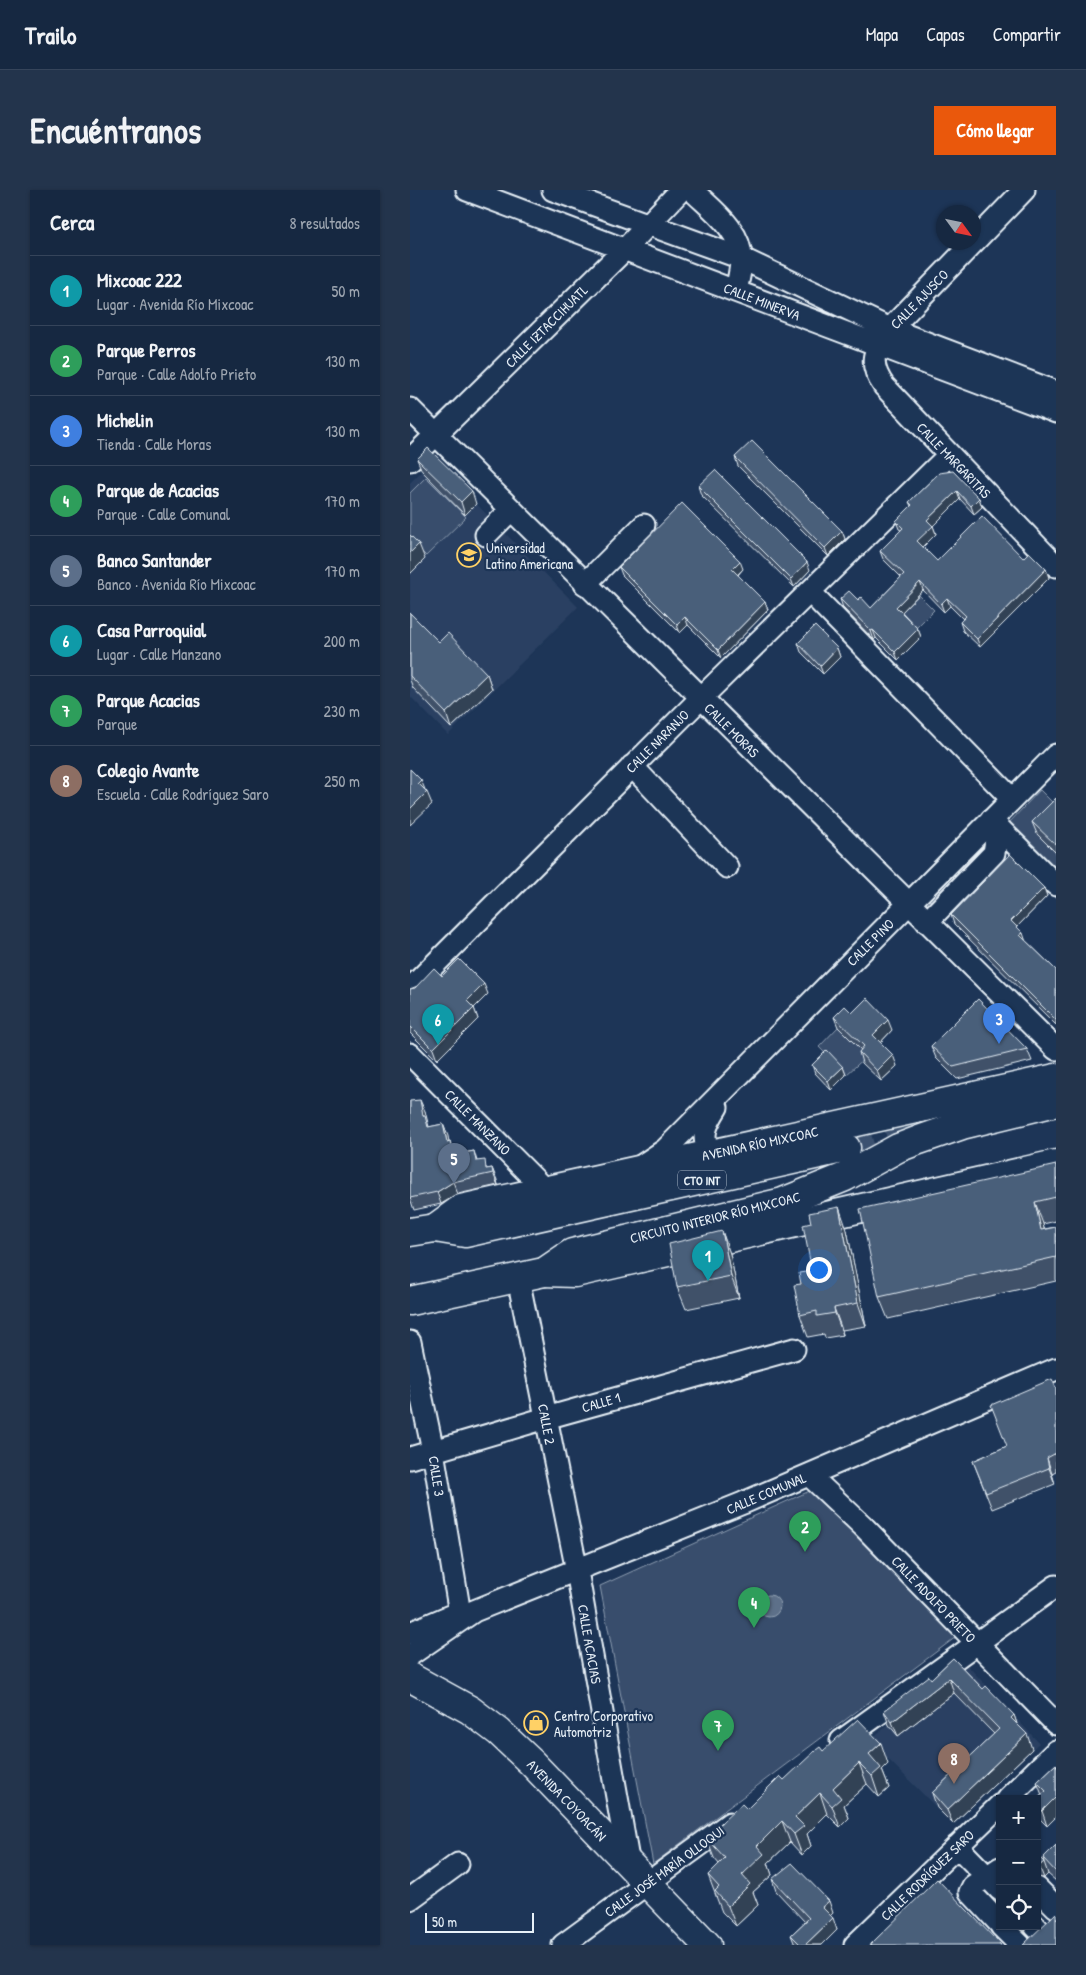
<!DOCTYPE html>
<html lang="es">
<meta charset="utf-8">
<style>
body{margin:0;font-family:"Patrick Hand",sans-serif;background:#23344c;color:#f1f3f6}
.controls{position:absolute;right:15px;bottom:15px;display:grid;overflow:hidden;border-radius:0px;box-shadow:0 1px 4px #0004}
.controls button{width:45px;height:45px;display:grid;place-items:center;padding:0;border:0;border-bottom:1px solid #35445a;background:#162841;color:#f1f3f6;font:25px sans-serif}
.compass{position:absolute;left:526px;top:15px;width:45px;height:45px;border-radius:50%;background:#162841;box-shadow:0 1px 4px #0004;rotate:123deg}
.scale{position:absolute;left:15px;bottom:12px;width:109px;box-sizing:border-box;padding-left:5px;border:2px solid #e8f1f8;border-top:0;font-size:14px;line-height:18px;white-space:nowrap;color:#e8f1f8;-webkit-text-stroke:4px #1d3557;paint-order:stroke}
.you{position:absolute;left:408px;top:1079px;width:18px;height:18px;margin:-12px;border:4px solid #fff;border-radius:50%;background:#1a73e8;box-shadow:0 0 0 8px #1a73e833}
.badge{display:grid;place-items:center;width:32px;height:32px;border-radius:50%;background:#ea580c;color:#fff;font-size:16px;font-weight:700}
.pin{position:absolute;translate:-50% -41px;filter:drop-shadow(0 1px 2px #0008)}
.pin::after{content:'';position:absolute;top:26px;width:18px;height:15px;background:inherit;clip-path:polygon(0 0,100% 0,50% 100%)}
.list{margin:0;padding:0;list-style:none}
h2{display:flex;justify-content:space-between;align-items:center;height:65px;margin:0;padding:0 20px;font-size:21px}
h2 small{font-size:16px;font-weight:400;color:#9ea6b1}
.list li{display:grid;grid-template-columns:32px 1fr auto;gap:15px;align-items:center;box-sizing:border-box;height:70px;padding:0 20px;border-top:1px solid #35445a}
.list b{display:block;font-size:19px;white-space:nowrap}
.list p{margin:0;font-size:16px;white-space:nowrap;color:#9ea6b1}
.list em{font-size:16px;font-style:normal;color:#9ea6b1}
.icon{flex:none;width:28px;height:28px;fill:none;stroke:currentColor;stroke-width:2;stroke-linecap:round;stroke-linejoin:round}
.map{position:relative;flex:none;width:646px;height:1755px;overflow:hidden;border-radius:0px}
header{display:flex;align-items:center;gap:30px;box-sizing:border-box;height:70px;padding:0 25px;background:#162841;border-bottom:1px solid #35445a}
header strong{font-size:24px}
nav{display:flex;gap:28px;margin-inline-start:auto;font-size:18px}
.intro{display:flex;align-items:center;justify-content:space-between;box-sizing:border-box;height:120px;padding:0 30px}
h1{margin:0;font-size:35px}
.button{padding:12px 22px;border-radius:0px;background:#ea580c;color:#fff;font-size:18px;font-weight:700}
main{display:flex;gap:30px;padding:0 30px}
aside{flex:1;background:#162841;border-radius:0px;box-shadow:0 1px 4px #0004}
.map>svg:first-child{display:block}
</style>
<header>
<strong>Trailo</strong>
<nav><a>Mapa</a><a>Capas</a><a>Compartir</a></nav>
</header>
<div class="intro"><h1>Encuéntranos</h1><a class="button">Cómo llegar</a></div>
<main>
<aside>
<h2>Cerca<small>8 resultados</small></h2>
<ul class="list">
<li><span class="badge" style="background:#0f9aa8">1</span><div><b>Mixcoac 222</b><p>Lugar · Avenida Río Mixcoac</p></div><em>50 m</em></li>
<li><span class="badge" style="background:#2e9e5b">2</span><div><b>Parque Perros</b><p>Parque · Calle Adolfo Prieto</p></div><em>130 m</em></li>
<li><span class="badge" style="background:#3f7fe0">3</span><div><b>Michelin</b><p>Tienda · Calle Moras</p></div><em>130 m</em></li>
<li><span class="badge" style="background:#2e9e5b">4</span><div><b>Parque de Acacias</b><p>Parque · Calle Comunal</p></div><em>170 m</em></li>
<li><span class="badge" style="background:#5c6f8a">5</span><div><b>Banco Santander</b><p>Banco · Avenida Río Mixcoac</p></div><em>170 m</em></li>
<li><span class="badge" style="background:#0f9aa8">6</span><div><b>Casa Parroquial</b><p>Lugar · Calle Manzano</p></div><em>200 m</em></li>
<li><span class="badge" style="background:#2e9e5b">7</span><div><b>Parque Acacias</b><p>Parque</p></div><em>230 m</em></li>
<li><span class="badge" style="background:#8d6e63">8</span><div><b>Colegio Avante</b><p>Escuela · Calle Rodríguez Saro</p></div><em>250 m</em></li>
</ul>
</aside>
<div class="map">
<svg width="646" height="1755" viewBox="0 0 646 1755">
<rect width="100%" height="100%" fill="#1d3557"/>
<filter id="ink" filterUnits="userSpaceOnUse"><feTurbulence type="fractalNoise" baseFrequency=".02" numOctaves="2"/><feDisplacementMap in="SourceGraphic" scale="10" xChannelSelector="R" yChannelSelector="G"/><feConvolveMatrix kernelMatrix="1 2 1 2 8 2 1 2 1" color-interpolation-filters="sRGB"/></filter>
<g filter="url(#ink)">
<path fill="#2a4162" d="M23,270L168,417L38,545L0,506V293Z
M557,1475L629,1553L543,1634L459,1550Z"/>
<path fill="#374d6c" stroke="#909fb2" d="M16,287L56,327L16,366L0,350V303Z
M509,405L524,420L504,440L489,425Z
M630,600L646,616L627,644L646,663V680L598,634Z
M568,646L582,661L532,711L505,710Z
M428,837L457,866L436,885L409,857Z
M404,1299L546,1447L243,1674L190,1396Z"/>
<path fill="#5d7089" stroke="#95a4b5" d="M348 1416a11 11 0 1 1 22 0a11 11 0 1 1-22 0Z"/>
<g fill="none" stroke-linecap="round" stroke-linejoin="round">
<path stroke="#3b516f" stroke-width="28" stroke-dasharray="28 14" stroke-linecap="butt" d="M436,958L479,945L525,935"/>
<g stroke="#e8f1f8" stroke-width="25">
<path id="minor" d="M57,0L646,222
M143,0L331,68L480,139L646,202
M282,0C301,19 332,40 331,70C331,80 328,91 326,101
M614,0L480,139C464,160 457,172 474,196L646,376
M0,219L646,859
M0,270L215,59L271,0
M76,345L101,320
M175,394L234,335
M400,402L601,608
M222,576L317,677
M581,630L646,695
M517,732L584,663L588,637
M0,799L290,509L539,265
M0,864L136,1001
M301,964C289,946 297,933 307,917
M231,976L255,960L646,565
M108,1088L167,1381L219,1675
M0,1152L23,1261L51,1430
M0,1268L136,1228L384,1159
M399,1285L453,1336L646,1534
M0,1443L40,1426
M0,1465L64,1421L333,1313L646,1179
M431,1551L646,1396
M597,1609L646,1561
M547,1656L590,1700
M590,1678L563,1696L560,1702L590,1734
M627,1698L646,1717
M0,1709L48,1674
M591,1736L610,1755
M625,1736L631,1742
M153,1755L320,1633
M445,1755L590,1615"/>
</g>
<g stroke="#e8f1f8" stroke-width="31">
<path id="major" d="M25,1038L51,1019L646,888
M134,1082L165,1083L646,974
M0,1487L60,1520L89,1542L121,1572L297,1755"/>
</g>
<g stroke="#e8f1f8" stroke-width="31">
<path id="highway" d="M0,1042L25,1038L55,1043L436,958
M0,1111L134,1082L162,1063L373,1012L435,987L488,958L509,950L552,935L646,912"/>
</g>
<use href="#minor" stroke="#1d3557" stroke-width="21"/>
<use href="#major" stroke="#1d3557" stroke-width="28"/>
<use href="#highway" stroke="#1d3557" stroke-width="28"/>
</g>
<path fill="#3f5169" stroke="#e8f1f8" d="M325,267L432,341L435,349L418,366L328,276Z
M7,269L66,314L55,325L12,281Z
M529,283L569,308L572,317L564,324L550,309L523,336L526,344L513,357L527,371L613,368L636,379L639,388L570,457L553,441L550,432L553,429L540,416L534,422L513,400L492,422L508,439L511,447L488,470L466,448L464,450L433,418L430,409L448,410L461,418L491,387L473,369L470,361L491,340L489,339L486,331L501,316L499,312Z
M288,296L400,380L384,397L291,305Z
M209,377L333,379L328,385L355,412L358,420L311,468L278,435L270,443L212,385Z
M0,423L29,452L77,484L82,499L41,538L3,498L0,490Z
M388,453L427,458L430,467L413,484L391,462Z
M646,608V663L627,644L622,632Z
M634,698L637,706L607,737L615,750L646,780V835L544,734L541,725Z
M32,786L78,804L64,818L68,829L27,870L0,843V799Z
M442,823L482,840L470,853L487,876L471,891L452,873L449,862L451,860L428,837L424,827Z
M521,856L617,859L622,871L547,889L526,868Z
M402,875L433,877L436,885L421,900L405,883Z
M0,911L15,921V927L19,937L33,934L39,951L45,965L64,961L67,971L78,979L82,978L88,995L48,1004L31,1014L4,1020L0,1008Z
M646,975V1031L633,1034L634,1039L646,1037V1091L478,1129L469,1107Z
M437,1040L456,1136L432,1140L433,1145L415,1148L414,1144L398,1147L390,1125L391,1094Z
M312,1041L320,1064L329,1108L276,1119L267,1097Z
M646,1198V1282L642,1284L645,1294L582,1319L563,1271L597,1256Z
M543,1468L573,1499L604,1525L607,1534L622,1559L543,1634L527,1618L522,1603L584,1544L544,1503L488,1546L479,1535L474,1521L521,1489Z
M413,1561L478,1574L472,1580L479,1598L469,1607L457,1594L434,1615L439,1628L430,1637L417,1624L397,1644L401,1656L392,1665L380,1652L358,1673L362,1685L343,1702L348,1715L326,1736L312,1722L298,1685L309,1674L304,1668L296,1647L337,1619Z
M646,1574V1627L637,1636L629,1628L627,1624V1609L632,1605L627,1592Z
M646,1655V1691L638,1684L634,1688L627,1687V1665L634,1672L633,1668Z
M362,1689L423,1723L420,1726L427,1740L412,1755H385L381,1745L395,1732L366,1701Z"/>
<path fill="#334255" stroke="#e8f1f8" d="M62,301L66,314L55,325L51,312Z
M547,301L550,309L523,336L526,344L510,360L507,351L517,330Z
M569,308L572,317L564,324L561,316Z
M432,341L435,349L418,366L415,358Z
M9,354L15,369L0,384V363Z
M330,371L333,379L325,387L322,379Z
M397,372L400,380L384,397L381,389Z
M636,379L639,388L570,457L567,449Z
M510,392L513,400L489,425L486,417Z
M537,408L540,416L534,422L531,414Z
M355,412L358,420L311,468L308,460Z
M275,427L278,435L270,443L267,435Z
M508,439L511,447L488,470L485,462Z
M463,440L466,448L464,450L461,441Z
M427,458L430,467L413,484L410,476Z
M77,484L82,499L41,538L36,523Z
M11,590L16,602L8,593Z
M17,602L22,614L0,635V619Z
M634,698L637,706L604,740L601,731Z
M613,743L616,752L610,745Z
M74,794L78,804L60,822L57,811Z
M64,818L68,829L27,870L23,859Z
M478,830L482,840L467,856L463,845Z
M483,865L487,876L471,891L467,881Z
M433,877L436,885L421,900L418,891Z
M10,910L15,921L22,949L13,926Z
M33,934L38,946L41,964L37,952Z
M40,951L44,963L47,977L43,965Z
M82,978L87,990L88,995L83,983Z
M43,992L48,1004L31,1014L27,1002Z
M625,1012L633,1034L639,1062L631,1040Z
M429,1017L437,1040L456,1136L448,1113Z
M312,1041L320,1064L329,1108L321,1086Z
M424,1118L432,1140L433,1145L425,1123Z
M637,1268L642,1284L645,1294L639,1278Z
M539,1488L544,1503L488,1546L482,1532Z
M604,1525L609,1540L601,1528Z
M617,1544L622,1559L543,1634L537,1620Z
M471,1553L478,1574L472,1580L479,1598L469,1607L462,1586L459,1564Z
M449,1573L457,1594L434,1615L439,1628L430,1637L422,1616L423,1598Z
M410,1603L417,1624L397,1644L401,1656L392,1665L384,1644L385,1627Z
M645,1608L646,1611V1627L637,1636L632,1621Z
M372,1631L380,1652L358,1673L362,1685L343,1702L348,1715L326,1736L318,1716L347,1656Z
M634,1672L638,1684L634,1688L629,1676Z
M419,1711L423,1723L417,1729L412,1717Z
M423,1728L427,1740L412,1755H395Z"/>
<path fill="#495e7a" stroke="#e8f1f8" d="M342,251L432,341L415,358L325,267Z
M18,258L62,301L51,312L7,269Z
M305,280L397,372L381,389L288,296Z
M543,281L569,308L561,316L547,301L517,330L523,336L507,351L527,371L572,326L613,368L619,362L636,379L567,449L550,432L556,426L537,408L531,414L510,392L486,417L508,439L485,462L463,440L461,441L430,409L439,401L448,410L451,407L461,418L494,384L470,361L493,338L486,331L502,315L499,312L529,283Z
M272,313L330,371L322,379L355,412L308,460L275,427L267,435L209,377Z
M0,345L9,354L0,363Z
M0,423L29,452L38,443L77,484L36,523L0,486Z
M405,436L427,458L410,476L388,453Z
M0,579L11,590L8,593L17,602L0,619Z
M646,608V655L622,632Z
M600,664L634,698L601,731L613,743L610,745L646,780V830L541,725Z
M49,769L74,794L57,811L64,818L23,859L0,836V799L5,798L24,778L32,786Z
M457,808L478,830L463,845L483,865L467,881L449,862L454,856L424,827L435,816L442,823Z
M568,809L617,859L543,877L521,856Z
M417,860L433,877L418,891L402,875Z
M10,910L13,926H15L18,937L33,934L37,952L40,951L43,965L64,961L66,971L75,970L76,979L82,978L83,983L43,992L27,1002L0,1008V911Z
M646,975V1007L625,1012L631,1040L646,1037V1067L469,1107L450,1019Z
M429,1017L448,1113L424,1118L425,1123L407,1126V1121L390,1125L384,1095L391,1094L389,1083L402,1081L393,1035L401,1033L399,1023Z
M312,1041L321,1086L267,1097L259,1054Z
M642,1189L646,1198V1263L637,1268L639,1278L576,1303L563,1271L597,1256L581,1215Z
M543,1468L573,1499L576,1496L604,1525L601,1528L617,1544L537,1620L522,1603L589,1539L539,1488L482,1532L474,1521L519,1486L521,1489Z
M448,1529L471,1553L459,1564L471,1578L462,1586L449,1573L423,1598L431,1608L422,1616L410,1603L385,1627L394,1636L384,1644L372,1631L347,1656L354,1664L332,1685L340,1694L318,1716L305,1701L309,1697L298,1685L315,1668L296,1647L327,1618L332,1614L337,1619L370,1586L374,1590L406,1560L410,1557L413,1561Z
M646,1574V1609L645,1608L632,1621L627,1617V1609L636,1601L627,1592Z
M646,1655V1682L633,1668Z
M627,1665L634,1672L629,1676H627Z
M382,1673L419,1711L412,1717L423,1728L395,1755H391L381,1745L399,1728L362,1689Z
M527,1689L591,1755H461V1754Z
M646,1723V1755H613Z"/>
</g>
<defs>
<g id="university-ring" transform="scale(1.25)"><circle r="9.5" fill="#1d3557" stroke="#ffd166" stroke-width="1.5"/><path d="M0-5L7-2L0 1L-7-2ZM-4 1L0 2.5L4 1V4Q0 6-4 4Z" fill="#ffd166"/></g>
<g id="shop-ring" transform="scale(1.25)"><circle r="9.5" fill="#1d3557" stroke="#ffd166" stroke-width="1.5"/><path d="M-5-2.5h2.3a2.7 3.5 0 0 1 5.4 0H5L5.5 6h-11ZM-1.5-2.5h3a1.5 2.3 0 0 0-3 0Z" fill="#ffd166"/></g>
</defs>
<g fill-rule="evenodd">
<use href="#university-ring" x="59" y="365"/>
<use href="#shop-ring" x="126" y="1533"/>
</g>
<g text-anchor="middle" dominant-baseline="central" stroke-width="4.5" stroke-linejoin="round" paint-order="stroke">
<rect fill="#1d3557" stroke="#abb9c8" stroke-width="1" x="268" y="980.5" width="48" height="19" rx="4"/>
<g font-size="12" font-weight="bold" fill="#e8f1f8">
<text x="292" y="990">CTO INT</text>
</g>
<g font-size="14" fill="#e8f1f8" stroke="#1d3557">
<text transform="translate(509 109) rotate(-46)">CALLE AJUSCO</text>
<text transform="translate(352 111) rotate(21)">CALLE MINERVA</text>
<text transform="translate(136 136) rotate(-45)">CALLE IZTACCIHUATL</text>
<text transform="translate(544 270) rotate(46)">CALLE MARGARITAS</text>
<text transform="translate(322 540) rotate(45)">CALLE MORAS</text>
<text transform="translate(247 551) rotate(-45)">CALLE NARANJO</text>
<text transform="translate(460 752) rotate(-45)">CALLE PINO</text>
<text transform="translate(68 932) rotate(45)">CALLE MANZANO</text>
<text transform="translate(350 953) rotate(-12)">AVENIDA RÍO MIXCOAC</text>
<text transform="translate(305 1027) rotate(-14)">CIRCUITO INTERIOR RÍO MIXCOAC</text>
<text transform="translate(191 1212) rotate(-16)">CALLE 1</text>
<text transform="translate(137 1234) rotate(79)">CALLE 2</text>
<text transform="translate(27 1286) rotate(81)">CALLE 3</text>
<text transform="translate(356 1303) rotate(-23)">CALLE COMUNAL</text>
<text transform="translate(524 1409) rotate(46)">CALLE ADOLFO PRIETO</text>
<text transform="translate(180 1454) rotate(80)">CALLE ACACIAS</text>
<text transform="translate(157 1610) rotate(46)">AVENIDA COYOACÁN</text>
<text transform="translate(254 1681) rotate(-36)">CALLE JOSÉ MARÍA OLLOQUI</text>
<text transform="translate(517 1685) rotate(-44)">CALLE RODRÍGUEZ SARO</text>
</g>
<g font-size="14" fill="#e8f1f8" stroke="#1d3557" text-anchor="start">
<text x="76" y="357">Universidad<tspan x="76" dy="16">Latino Americana</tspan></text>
<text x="144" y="1525">Centro Corporativo<tspan x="144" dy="16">Automotriz</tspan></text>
</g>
</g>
</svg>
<div class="controls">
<button>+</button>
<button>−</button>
<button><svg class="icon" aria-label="locate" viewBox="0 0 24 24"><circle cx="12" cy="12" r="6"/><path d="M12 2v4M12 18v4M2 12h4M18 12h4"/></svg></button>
</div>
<svg class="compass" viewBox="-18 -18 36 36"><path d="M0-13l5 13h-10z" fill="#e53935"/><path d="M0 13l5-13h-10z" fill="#9ea6b1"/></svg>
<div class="scale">50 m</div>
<div class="you"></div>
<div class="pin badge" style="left:298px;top:1091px;background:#0f9aa8">1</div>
<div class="pin badge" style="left:395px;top:1362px;background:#2e9e5b">2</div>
<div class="pin badge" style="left:589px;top:854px;background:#3f7fe0">3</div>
<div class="pin badge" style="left:344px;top:1438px;background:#2e9e5b">4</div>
<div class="pin badge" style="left:44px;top:994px;background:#5c6f8a">5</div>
<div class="pin badge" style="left:28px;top:855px;background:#0f9aa8">6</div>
<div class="pin badge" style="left:308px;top:1561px;background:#2e9e5b">7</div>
<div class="pin badge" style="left:544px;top:1594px;background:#8d6e63">8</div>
</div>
</main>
